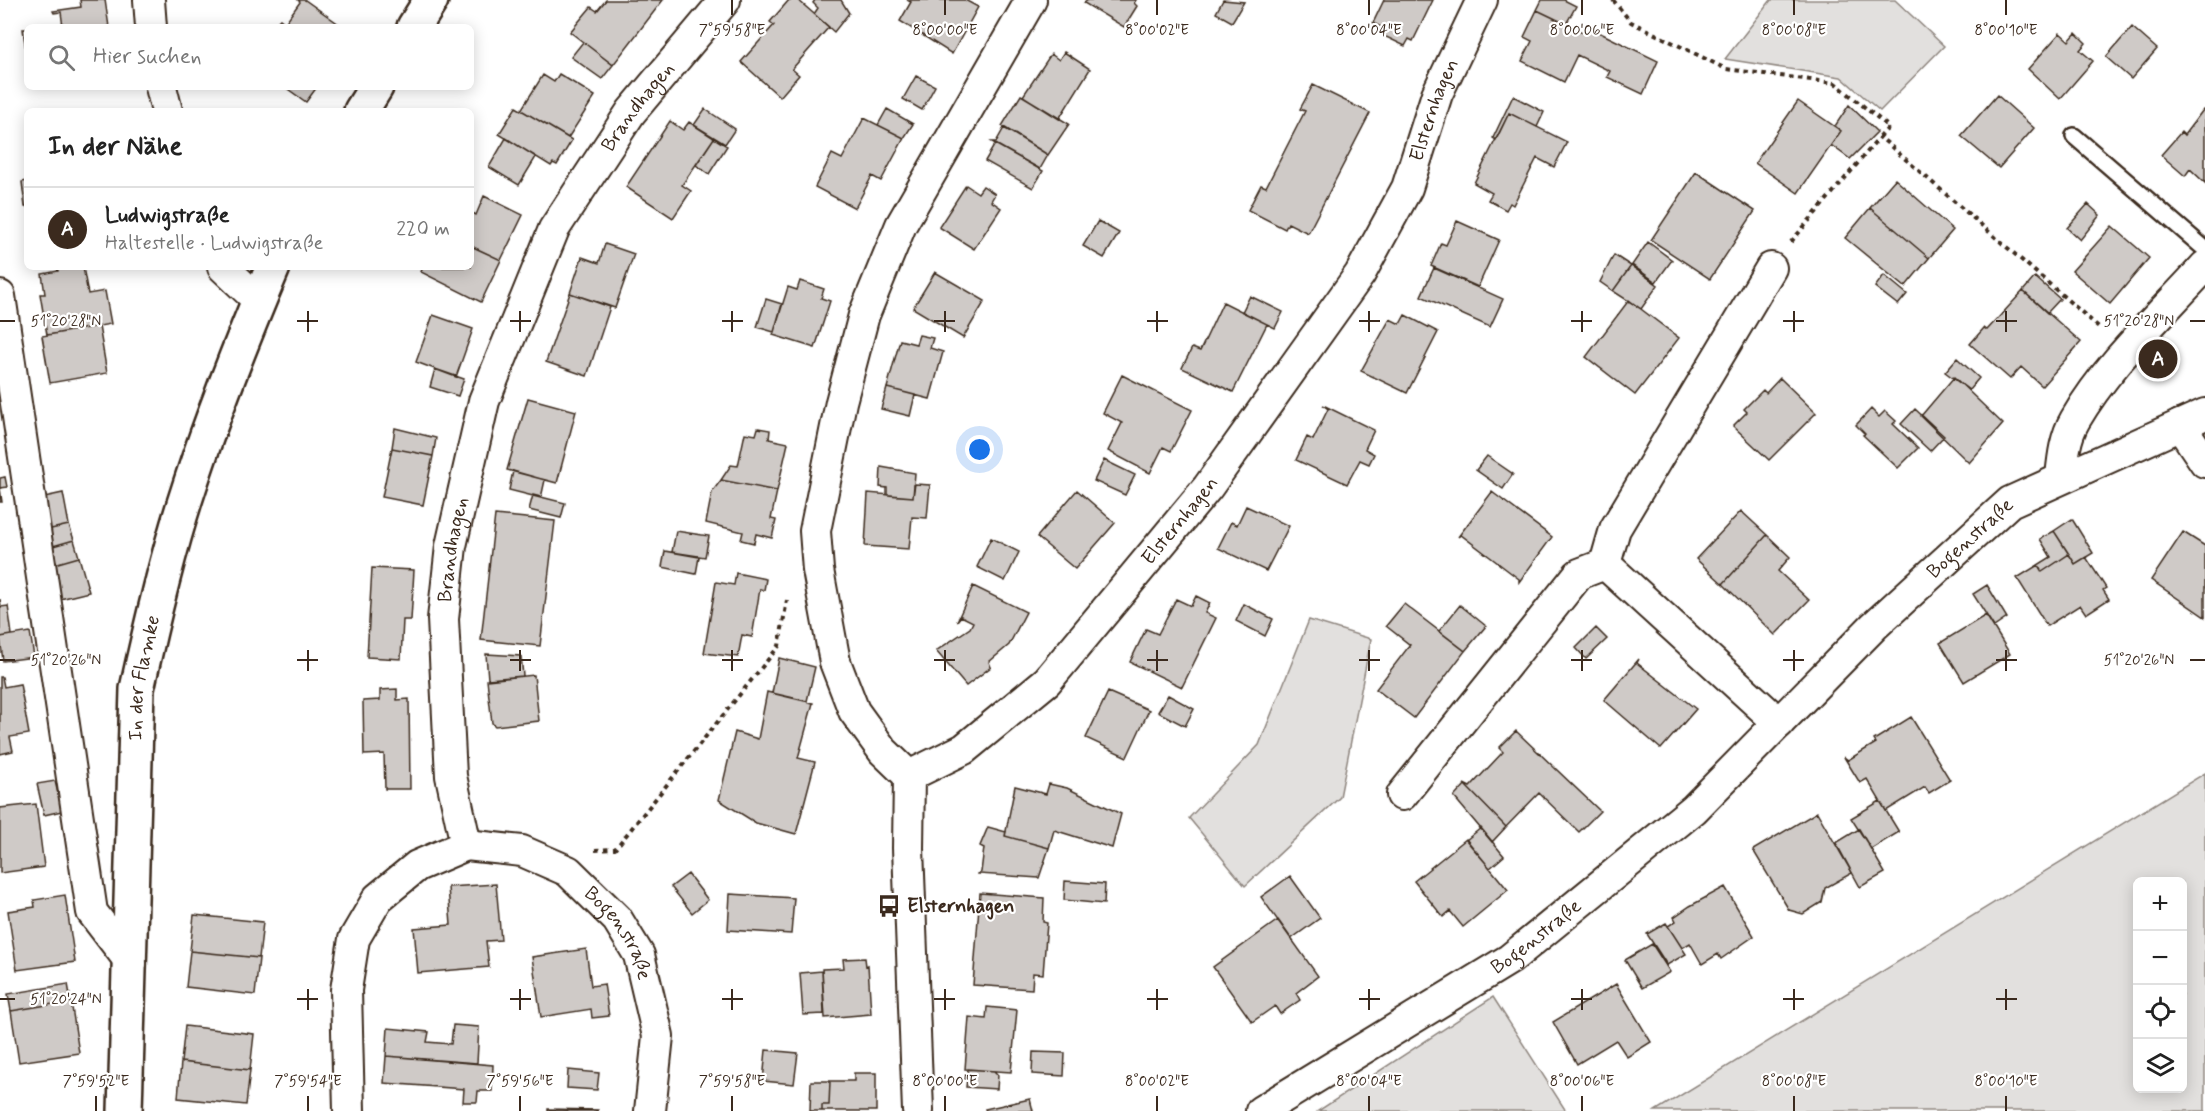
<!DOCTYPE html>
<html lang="de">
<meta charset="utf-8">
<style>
body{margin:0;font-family:Mynerve,sans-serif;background:#f6f6f6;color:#222}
.controls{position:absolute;right:18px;bottom:18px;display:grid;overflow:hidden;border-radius:9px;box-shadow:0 3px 15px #0003}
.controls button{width:54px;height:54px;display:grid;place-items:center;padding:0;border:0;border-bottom:2px solid #e0e0e0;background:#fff;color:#222;font:30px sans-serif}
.you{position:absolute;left:980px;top:450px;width:21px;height:21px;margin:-15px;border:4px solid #fff;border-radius:50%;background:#1a73e8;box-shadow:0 0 0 9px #1a73e833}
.badge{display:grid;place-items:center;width:39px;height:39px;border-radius:50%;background:#3b2a1e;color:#fff;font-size:20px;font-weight:700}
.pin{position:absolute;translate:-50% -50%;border:3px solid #fff;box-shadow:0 2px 6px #0006}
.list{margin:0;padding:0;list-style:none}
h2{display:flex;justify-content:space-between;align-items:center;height:78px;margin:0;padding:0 24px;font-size:26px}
h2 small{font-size:20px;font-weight:400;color:#767676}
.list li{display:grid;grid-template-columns:39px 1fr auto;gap:18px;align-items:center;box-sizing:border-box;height:84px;padding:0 24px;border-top:2px solid #e0e0e0}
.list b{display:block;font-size:22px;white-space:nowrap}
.list p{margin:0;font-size:20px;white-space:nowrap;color:#767676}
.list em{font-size:20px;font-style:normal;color:#767676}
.icon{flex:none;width:33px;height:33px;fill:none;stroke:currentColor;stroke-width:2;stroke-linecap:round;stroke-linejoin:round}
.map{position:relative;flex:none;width:2205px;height:1111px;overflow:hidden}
.search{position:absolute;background:#fff;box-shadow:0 3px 15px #0003;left:24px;top:24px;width:450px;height:66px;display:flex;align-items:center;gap:15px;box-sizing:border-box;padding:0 21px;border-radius:9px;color:#767676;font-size:22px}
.panel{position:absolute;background:#fff;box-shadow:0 3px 15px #0003;left:24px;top:108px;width:450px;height:162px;border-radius:9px}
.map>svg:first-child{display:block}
</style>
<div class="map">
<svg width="2205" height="1111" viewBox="0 0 2205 1111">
<rect width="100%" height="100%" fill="#fff"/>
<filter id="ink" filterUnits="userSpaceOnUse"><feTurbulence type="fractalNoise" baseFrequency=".0167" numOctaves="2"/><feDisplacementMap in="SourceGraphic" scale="12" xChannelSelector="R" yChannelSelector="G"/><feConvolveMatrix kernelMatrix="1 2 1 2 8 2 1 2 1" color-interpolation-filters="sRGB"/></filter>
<g filter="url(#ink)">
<path fill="#e2e0de" stroke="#8e857e" stroke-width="1.5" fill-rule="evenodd" d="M1771,0H1895L1944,46L1880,111L1841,77L1725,59Z
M1309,620L1371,639L1340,797L1245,886L1189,818L1259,745Z
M2205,773V1111H1655ZM2138,882H2182V1088H2138Z
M1493,997L1566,1111H1318Z"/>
<path fill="#cfcac7" stroke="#3b2a1e" stroke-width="1.5" d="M80,0H105L109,27H63L61,12L54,13L53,11L81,7Z
M298,0H305L343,27H286L278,21L280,19L285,23L300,2Z
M606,0H663L613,65L570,32L591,7L597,11Z
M789,0H798L829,27L792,69L799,75L780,97L741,62L774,25L770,22Z
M815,0H841L849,13L834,32L814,14L818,8L813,3Z
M907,0H965L978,7L952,54L900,21L911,2Z
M1088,0H1136L1134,3L1137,6L1124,27L1084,3Z
M1223,0L1244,2L1232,22L1216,13Z
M1384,0H1433L1413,41L1409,39L1405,46L1384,36L1387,30L1373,23Z
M1542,0H1564L1576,6L1566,24L1537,10Z
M1537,10L1585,33L1590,28L1658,61L1643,94L1607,77L1610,71L1577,55L1564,82L1522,61L1532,41L1524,37Z
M2132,27L2157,49L2131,79L2106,57Z
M23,29H27V58Z
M2060,33L2069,41L2076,33L2086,43L2080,50L2093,61L2060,99L2028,69Z
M583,42L613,65L602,79L571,57Z
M1064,52L1090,69L1059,119L1023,96L1051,54L1059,60Z
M559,74L595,96L568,138L521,110L543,75L554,82Z
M916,76L935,86L922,110L903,99Z
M1313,85L1370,113L1308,233L1288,223L1285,229L1248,210L1261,185L1266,187L1305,111L1300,109Z
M285,87H317L306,102Z
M1021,95L1069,124L1048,155L1002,126Z
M1997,95L2034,128L1999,168L1961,136Z
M1513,96L1544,112L1537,127L1509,113L1496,140L1493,138Z
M1798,101L1841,131L1798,193L1755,163Z
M1849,105L1877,132L1850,159L1831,145L1841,131L1835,126Z
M516,107L572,140L557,165L553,163L551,166L499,134Z
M705,109L735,129L725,144L694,125Z
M887,109L913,124L904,138L878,125Z
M2203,110L2205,111V183L2190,169L2185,176L2161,155L2181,132L2184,135Z
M1509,113L1567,142L1554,167L1537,158L1513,205L1510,203L1506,210L1488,200L1492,193L1474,183Z
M864,118L904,138L881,181L872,176L855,208L815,187L832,154L842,159Z
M670,121L683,130L689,122L714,138L682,185L691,191L673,218L626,187Z
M1004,128L1048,155L1040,169L992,142H996Z
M506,138L536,157L519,185L489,167Z
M714,138L727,146L709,174L696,165Z
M995,144L1043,171L1033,188L985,161Z
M1696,172L1755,211L1710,279L1651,240Z
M1895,179L1953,230L1929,258L1870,208Z
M27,181V207H25L22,182Z
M966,185L978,193L983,186L995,194L991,201L1001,208L974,249L939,227Z
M484,196L523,215L501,260L471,246V212L476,215Z
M2088,204L2100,215L2080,240L2067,228Z
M1870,208L1929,258L1905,287L1845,238Z
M1098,221L1119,233L1104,258L1083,246Z
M1457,221L1499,240L1478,287L1431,266L1441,243L1446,245Z
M2112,226L2149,258L2110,304L2072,271Z
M1648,242L1672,260L1656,282L1632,265Z
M605,244L634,254L615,308L570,293L582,257L599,263Z
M471,246L501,260L481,302L421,272L423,267H471Z
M1614,255L1631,266L1613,291L1600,282Z
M1631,266L1658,285L1641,309L1613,291Z
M57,267H83L88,294L105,291L111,324L47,335L40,294H45L42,274L58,271Z
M1434,268L1503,299L1490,327L1421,296Z
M935,272L985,301L963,338L913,308Z
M1884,275L1907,294L1898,305L1875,287Z
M2035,277L2060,299L2047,313L2023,291Z
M800,281L824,289L821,298L830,301L815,348L773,335L788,287L797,290Z
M2023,291L2081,342L2042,386L2021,367L2010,379L1970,344L1984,328L1987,330Z
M570,293L610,307L587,376L546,362Z
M1250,296L1283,312L1275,328L1242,312Z
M766,299L782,304L774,332L757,327Z
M1629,300L1679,338L1635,395L1586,357Z
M1223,302L1267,324L1233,392L1182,368L1192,348L1200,351Z
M433,315L473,329L456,377L416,362Z
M1405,315L1438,332L1407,393L1361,371L1390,319L1400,324Z
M99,326L107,373L50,383L42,336Z
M919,335L933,338L930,348L943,352L930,399L887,388L900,340L916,344Z
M1957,358L1979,378L1969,390L1945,372Z
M435,369L464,379L458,396L430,387Z
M1122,375L1192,410L1171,451L1163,447L1150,473L1108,451L1122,423L1103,413Z
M1954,377L2003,424L1969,463L1921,416Z
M1780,378L1816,413L1769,460L1733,426L1747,412L1744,409L1763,390L1766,393Z
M887,388L915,395L910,416L881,409Z
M528,398L576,411L557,483L507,470Z
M1323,405L1374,430L1365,449L1374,454L1369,464L1360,460L1347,484L1296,460L1307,437L1313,440L1328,409Z
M1871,409L1879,417L1885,411L1896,421L1893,424L1918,448L1898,468L1863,435L1865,434L1856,425Z
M1915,409L1944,436L1930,451L1901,424Z
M395,428L436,438L433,456L392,448Z
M758,428L770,430L769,439L788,443L777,491L721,480L731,465L738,466L745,433L756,435Z
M392,448L433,456L423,505L382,497Z
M1487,456L1513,474L1503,489L1476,470Z
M1104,460L1135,475L1125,495L1094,481Z
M881,467L915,473L913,497L887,495V488L880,487Z
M513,471L545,480L541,498L509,490Z
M5,477L7,487L0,488L2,502H0V478Z
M721,480L777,491L771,519L776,520L772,538L756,534L754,543L741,540L743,532L706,523L712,492Z
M915,484L930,485L927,518L912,517L909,549L865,546L868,493L913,497Z
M1077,490L1115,523L1075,569L1037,537Z
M1492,492L1552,537L1519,582V579L1461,535L1458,537Z
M63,493L69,525L42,531L35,499Z
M533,495L565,503L561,518L529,510Z
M1246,506L1289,526L1266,571L1218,548L1231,522L1237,525Z
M1741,511L1767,535L1723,584L1696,559Z
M495,515L555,521L540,646L481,640Z
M2072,519L2093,553L2075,564L2054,531Z
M69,525L74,540L46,548L42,531Z
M676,531L709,536L705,557L672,552Z
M2054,531L2069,554L2042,572L2038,565L2051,557L2040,539Z
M2183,532L2205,546V617L2151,580Z
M1767,535L1790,557L1778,571L1809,600L1775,635L1723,584Z
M991,538L1019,552L1005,581L977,567Z
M74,540L79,557L51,565L46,548Z
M665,551L699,557L696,574L662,567Z
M2069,554L2075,564L2086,557L2106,588L2103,590L2109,599L2086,614L2080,605L2047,626L2017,578L2038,565L2042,572Z
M79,557L89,592L60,599L51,565Z
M372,568L414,570L411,620H403L401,659L367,657Z
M736,573L766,579L764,590L760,589L752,637L742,635L738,657L704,653L716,582L734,585Z
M1987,585L2007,618L1994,627L1973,594Z
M973,586L1026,612L1009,645L989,662L991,667L966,686L936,651L970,628L973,622L961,616L957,621Z
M1196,596L1210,603L1205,613L1216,618L1182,687L1130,662L1146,629L1158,634L1176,599L1191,606Z
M0,599L1,607L8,606L12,635L0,637Z
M1244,604L1273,619L1265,636L1236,621Z
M1404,604L1465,651L1414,718L1376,689L1410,645L1386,626Z
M1460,605L1486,626L1465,651L1439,631Z
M1986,615L2010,654L1964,682L1940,643Z
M1596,628L1607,639L1586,659L1576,648Z
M30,632L34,657L3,661L0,637Z
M486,654L521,656L523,676L488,679Z
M779,658L815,667L807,701L772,693Z
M1639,659L1637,663L1696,709L1661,749L1604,700Z
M534,675L539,721L495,726L492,723L487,680Z
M0,677H2L4,687L20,684L29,734L10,737L13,751L0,754Z
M397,689V700L409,699L410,789H385L384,754L364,755L363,701L380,700V690Z
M767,692L813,703L798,758L815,762L796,834L756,823L719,800L735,732L758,739Z
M1108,692L1149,710L1127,757L1086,738Z
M1168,695L1194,709L1185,726L1158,712Z
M1911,717L1950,780L1929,793L1925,787L1886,811L1867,779L1860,783L1844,757L1848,760L1876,743L1874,740Z
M1516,731L1600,811L1579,832L1539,793L1506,827L1464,784L1470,787L1503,752L1499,748Z
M55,781L62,811L44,815L37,784Z
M1049,784L1067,788L1121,814L1112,848L1054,830L1049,848L1005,836L1015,786L1046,794Z
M1465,785L1506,827L1492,842L1454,797Z
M1880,801L1899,832L1871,849L1851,818Z
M36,804L44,867L0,873V808Z
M1817,812L1852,873L1825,888L1822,902L1803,914L1789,910L1753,850Z
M988,827L1006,832L1005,836L1049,848L1039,878L978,874L981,872L984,848L980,846Z
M1481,828L1504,856L1490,868L1466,840Z
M1859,829L1885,873L1860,887L1836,843Z
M1466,839L1508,890L1463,927L1450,911L1443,917L1414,881Z
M688,874L708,900L692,913L671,887Z
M1290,876L1320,918L1291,939L1261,897Z
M1065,881L1105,884L1104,904L1064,900Z
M496,884L501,940L486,941L489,967L418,973L414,928L451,925L448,887Z
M1725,887L1754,936L1721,959L1718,954L1702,964L1690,943L1682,948L1668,926L1676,921L1674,917L1690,906Z
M980,893L1044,898L1043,922L1047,923L1043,974L1033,973L1032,989L973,985Z
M730,894L794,898L791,934L728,930Z
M65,895L75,962L17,970L8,911L35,907L34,900Z
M194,915L263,922L259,958L190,951Z
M1278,920L1318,976L1296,993L1300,1000L1280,1014L1275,1006L1252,1022L1213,967Z
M1666,923L1686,954L1667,965L1647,934Z
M1652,944L1670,972L1642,988L1625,960Z
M586,949L591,986L604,984L609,1016L592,1018L591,1009L541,1017L532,957Z
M190,951L259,958L255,995L186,987Z
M865,958L866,966L868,965L871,1014L825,1018L822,969L844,968L843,959Z
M822,971L824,1014L803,1015L800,973Z
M68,984L71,1001L11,1011L8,994Z
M1616,984L1651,1042L1627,1057L1616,1040L1577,1064L1553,1022Z
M71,1001L79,1053L19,1062L11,1011Z
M987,1007L1017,1010L1011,1072L965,1069L969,1017L986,1019Z
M453,1025L479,1027L477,1063L386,1056L388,1028L429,1032L427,1042L451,1044Z
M185,1026L254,1034L250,1070L181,1062Z
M766,1050L798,1053L794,1084L763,1081Z
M1033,1052L1065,1053L1064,1076L1032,1074Z
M386,1056L493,1065L492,1091H478L477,1102H463L464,1089L384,1083Z
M181,1062L250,1070L246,1105L178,1098Z
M968,1069L994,1071L998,1075L997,1089L966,1087Z
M568,1070L599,1073L597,1090L567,1088Z
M854,1073H876V1111H822V1105H829L830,1081H854Z
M811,1081H830L829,1105H822V1111H810Z
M1030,1099L1033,1111H986L985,1109Z
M548,1109L598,1110V1111H548Z"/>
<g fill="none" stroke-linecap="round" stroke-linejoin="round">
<g stroke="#3b2a1e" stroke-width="20">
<path id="service" d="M2074,136L2205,249"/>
</g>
<g stroke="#3b2a1e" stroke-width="34">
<g id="minor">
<path d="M149,0L151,27"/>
<path d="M161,87L167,111"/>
<path d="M223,267L259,301"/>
<path d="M0,296L92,912L131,963"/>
<path d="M2180,425L2205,462"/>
<path d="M2061,477C2063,458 2065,437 2075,420C2108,363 2161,315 2205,266"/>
<path d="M1605,564L1615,529L1771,268"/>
<path d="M1605,564L1779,723"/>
<path d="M909,776L883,751L854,711L835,662L818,570L815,531L841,402L864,315L901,225L1031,0"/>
<path d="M1402,795L1579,574L1605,564"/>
<path id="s1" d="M466,845L451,776L443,619L451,546L484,401L554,229L631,112L725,0"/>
<path id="s2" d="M466,845L522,851L568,871L617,919L639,955L658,1036L650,1111"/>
<path d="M349,1111L346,990L354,939L378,898L417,866L466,845"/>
<path id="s3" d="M918,1111L908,848L909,776L964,749L1047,681L1208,487L1360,274L1407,188L1437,94L1482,0"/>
<path id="s4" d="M1261,1111L1510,959L1694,809L1874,626L2010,502L2205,414"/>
</g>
</g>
<g stroke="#3b2a1e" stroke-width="38">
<g id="secondary">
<path d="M414,27L431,0"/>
<path d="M361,111L376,87"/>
<path id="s5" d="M125,1111L137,689C152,620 168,551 190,485C214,411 243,338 273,267"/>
</g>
</g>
<path stroke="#3b2a1e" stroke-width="4" stroke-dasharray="4.5 4.5" stroke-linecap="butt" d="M1613,0L1631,22L1726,69L1835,83L1889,127L1880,137L2101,329
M1791,242L1880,137
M595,850L615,849L779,646L787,600"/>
<use href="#service" stroke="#fff" stroke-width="15"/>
<use href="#minor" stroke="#fff" stroke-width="30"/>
<use href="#secondary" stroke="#fff" stroke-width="33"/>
</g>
</g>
<path fill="none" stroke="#3b2a1e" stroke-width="2" d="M732,0V15M945,0V15M1157,0V15M1369,0V15M1582,0V15M1794,0V15M2006,0V15M308,311V332M520,311V332M732,311V332M945,311V332M1157,311V332M1369,311V332M1582,311V332M1794,311V332M2006,311V332M0,321H15M297,321H318M510,321H531M722,321H743M934,321H955M1147,321H1168M1359,321H1380M1571,321H1592M1783,321H1804M1996,321H2017M2190,321H2205M308,650V671M520,650V671M732,650V671M945,650V671M1157,650V671M1369,650V671M1582,650V671M1794,650V671M2006,650V671M0,660H15M297,660H318M510,660H531M722,660H743M934,660H955M1147,660H1168M1359,660H1380M1571,660H1592M1783,660H1804M1996,660H2017M2190,660H2205M308,989V1010M520,989V1010M732,989V1010M945,989V1010M1157,989V1010M1369,989V1010M1582,989V1010M1794,989V1010M2006,989V1010M0,999H15M297,999H318M510,999H531M722,999H743M934,999H955M1147,999H1168M1359,999H1380M1571,999H1592M1783,999H1804M1996,999H2017M96,1096V1111M308,1096V1111M520,1096V1111M732,1096V1111M945,1096V1111M1157,1096V1111M1369,1096V1111M1582,1096V1111M1794,1096V1111M2006,1096V1111"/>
<defs>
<g id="bus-bare" transform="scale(1.8)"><path d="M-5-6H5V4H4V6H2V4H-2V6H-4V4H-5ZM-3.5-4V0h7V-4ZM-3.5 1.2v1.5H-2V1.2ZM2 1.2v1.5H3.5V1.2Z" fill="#3b2a1e" stroke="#fff" stroke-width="2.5" paint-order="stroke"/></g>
</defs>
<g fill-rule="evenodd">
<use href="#bus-bare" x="889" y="906"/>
</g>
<g text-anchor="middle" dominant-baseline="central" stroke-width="4.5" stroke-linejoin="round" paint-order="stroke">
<g font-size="20" fill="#3b2a1e" stroke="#fff">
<text stroke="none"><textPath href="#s1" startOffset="784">Brandhagen</textPath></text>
<text stroke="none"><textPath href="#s3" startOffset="1198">Elsternhagen</textPath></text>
<text stroke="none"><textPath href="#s3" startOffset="712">Elsternhagen</textPath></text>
<text stroke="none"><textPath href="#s4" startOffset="916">Bogenstraße</textPath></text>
<text stroke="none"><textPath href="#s1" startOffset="298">Brandhagen</textPath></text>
<text stroke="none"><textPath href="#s5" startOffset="434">In der Flamke</textPath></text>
<text stroke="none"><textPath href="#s2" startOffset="188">Bogenstraße</textPath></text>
<text stroke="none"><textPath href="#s4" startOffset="326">Bogenstraße</textPath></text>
</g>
<g font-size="20" font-weight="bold" fill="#3b2a1e" stroke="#fff" text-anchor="start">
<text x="907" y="906">Elsternhagen</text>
</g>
</g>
<g font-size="15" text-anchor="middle" fill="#3b2a1e" stroke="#fff" stroke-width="4.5" stroke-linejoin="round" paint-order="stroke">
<text x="732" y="35">7°59'58"E</text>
<text x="945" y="35">8°00'00"E</text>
<text x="1157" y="35">8°00'02"E</text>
<text x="1369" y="35">8°00'04"E</text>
<text x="1582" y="35">8°00'06"E</text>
<text x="1794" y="35">8°00'08"E</text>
<text x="2006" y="35">8°00'10"E</text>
<text x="66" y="326">51°20'28"N</text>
<text x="2139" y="326">51°20'28"N</text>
<text x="66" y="665">51°20'26"N</text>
<text x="2139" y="665">51°20'26"N</text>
<text x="66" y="1004">51°20'24"N</text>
<text x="96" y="1086">7°59'52"E</text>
<text x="308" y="1086">7°59'54"E</text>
<text x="520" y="1086">7°59'56"E</text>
<text x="732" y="1086">7°59'58"E</text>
<text x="945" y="1086">8°00'00"E</text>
<text x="1157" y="1086">8°00'02"E</text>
<text x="1369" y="1086">8°00'04"E</text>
<text x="1582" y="1086">8°00'06"E</text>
<text x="1794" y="1086">8°00'08"E</text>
<text x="2006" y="1086">8°00'10"E</text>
</g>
</svg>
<div class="controls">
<button>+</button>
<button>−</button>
<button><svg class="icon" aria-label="locate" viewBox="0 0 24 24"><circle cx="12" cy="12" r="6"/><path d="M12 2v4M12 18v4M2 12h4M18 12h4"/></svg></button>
<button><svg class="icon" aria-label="layers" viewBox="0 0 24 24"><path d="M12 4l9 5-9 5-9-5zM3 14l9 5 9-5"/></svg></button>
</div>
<div class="you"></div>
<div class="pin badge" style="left:2158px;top:359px">A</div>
<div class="search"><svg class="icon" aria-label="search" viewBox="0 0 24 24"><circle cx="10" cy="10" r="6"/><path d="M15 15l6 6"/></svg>Hier suchen</div>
<section class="panel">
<h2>In der Nähe<small></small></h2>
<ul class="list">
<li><span class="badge">A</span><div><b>Ludwigstraße</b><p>Haltestelle · Ludwigstraße</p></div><em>220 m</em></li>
</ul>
</section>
</div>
